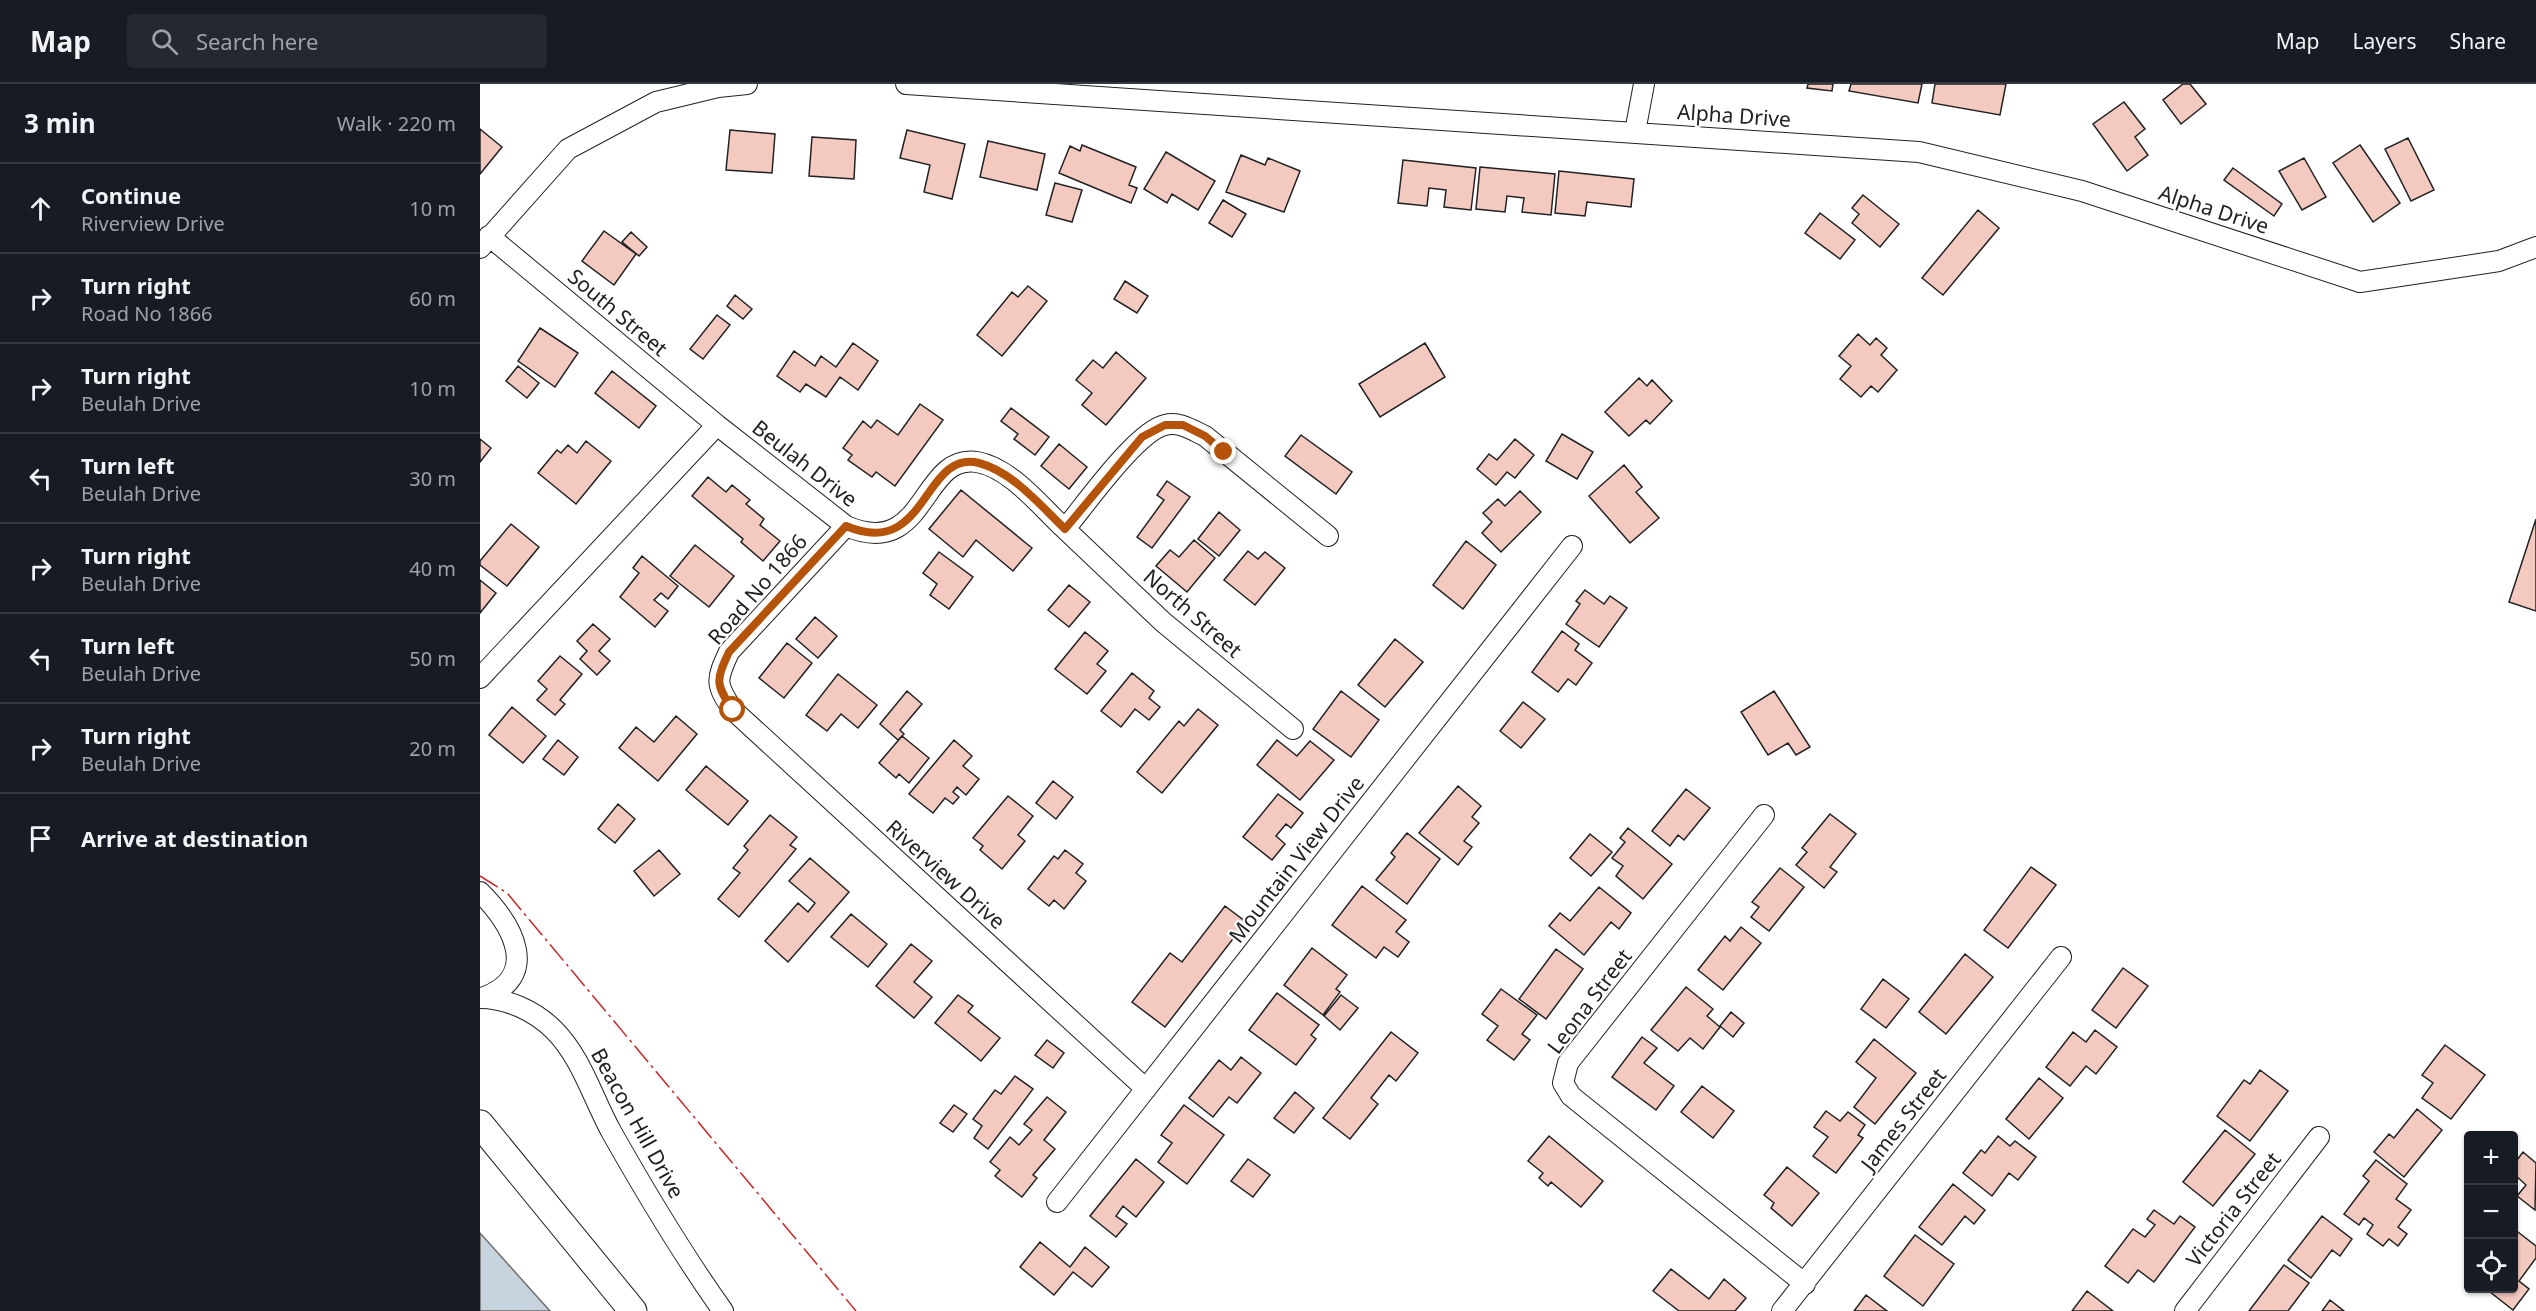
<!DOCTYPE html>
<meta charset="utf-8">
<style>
body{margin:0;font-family:"Noto Sans",sans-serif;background:#242831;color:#f1f3f6}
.controls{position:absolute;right:18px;bottom:18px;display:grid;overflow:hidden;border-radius:6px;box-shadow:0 2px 4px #0004}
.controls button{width:54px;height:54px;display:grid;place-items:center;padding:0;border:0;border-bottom:2px solid #363941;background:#171b24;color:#f1f3f6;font:30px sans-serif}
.stop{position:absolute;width:18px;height:18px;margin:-14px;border:4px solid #b45309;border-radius:50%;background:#fff}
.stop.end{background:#b45309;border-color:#fff;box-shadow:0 2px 6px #0008}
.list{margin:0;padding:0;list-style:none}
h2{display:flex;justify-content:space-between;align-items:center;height:78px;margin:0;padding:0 24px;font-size:26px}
h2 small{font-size:20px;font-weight:400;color:#9ea1a6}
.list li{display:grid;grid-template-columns:39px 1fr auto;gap:18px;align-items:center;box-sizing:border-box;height:90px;padding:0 24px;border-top:2px solid #363941}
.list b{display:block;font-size:22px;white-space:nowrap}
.list p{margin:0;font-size:20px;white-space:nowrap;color:#9ea1a6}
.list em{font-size:20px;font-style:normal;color:#9ea1a6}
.icon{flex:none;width:33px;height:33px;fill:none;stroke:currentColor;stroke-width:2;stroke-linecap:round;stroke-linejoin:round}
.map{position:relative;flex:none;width:2056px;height:1227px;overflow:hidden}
header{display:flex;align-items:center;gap:36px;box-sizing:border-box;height:84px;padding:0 30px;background:#171b24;border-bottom:2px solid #363941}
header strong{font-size:28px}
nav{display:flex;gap:33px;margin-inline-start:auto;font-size:21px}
.search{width:420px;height:54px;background:#242831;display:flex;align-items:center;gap:15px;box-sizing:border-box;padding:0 21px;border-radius:6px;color:#9ea1a6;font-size:22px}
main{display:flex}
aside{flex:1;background:#171b24}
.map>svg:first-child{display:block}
</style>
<header>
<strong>Map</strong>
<div class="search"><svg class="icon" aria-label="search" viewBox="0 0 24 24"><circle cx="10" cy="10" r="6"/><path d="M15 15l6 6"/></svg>Search here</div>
<nav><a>Map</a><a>Layers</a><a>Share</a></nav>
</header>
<main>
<aside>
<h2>3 min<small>Walk · 220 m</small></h2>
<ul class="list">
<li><svg class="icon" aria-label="ahead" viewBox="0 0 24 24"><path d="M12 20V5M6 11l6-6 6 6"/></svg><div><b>Continue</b><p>Riverview Drive</p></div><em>10 m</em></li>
<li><svg class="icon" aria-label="right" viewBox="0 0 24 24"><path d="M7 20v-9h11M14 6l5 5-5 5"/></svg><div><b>Turn right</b><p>Road No 1866</p></div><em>60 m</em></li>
<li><svg class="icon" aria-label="right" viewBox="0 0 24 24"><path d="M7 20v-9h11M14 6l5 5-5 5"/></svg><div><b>Turn right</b><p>Beulah Drive</p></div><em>10 m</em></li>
<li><svg class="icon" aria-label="left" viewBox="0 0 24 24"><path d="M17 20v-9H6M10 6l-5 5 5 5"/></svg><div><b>Turn left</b><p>Beulah Drive</p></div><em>30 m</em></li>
<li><svg class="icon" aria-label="right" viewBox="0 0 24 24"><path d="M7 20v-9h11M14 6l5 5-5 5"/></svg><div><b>Turn right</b><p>Beulah Drive</p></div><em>40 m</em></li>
<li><svg class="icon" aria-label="left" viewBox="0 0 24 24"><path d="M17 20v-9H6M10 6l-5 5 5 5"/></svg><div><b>Turn left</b><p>Beulah Drive</p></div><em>50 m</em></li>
<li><svg class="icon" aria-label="right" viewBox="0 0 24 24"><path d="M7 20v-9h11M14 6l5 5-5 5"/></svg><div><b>Turn right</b><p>Beulah Drive</p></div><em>20 m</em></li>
<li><svg class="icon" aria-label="arrive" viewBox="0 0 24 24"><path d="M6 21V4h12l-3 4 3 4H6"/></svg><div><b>Arrive at destination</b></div></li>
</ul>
</aside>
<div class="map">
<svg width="2056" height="1227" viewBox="0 0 2056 1227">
<rect width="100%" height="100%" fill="#fff"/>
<path fill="#c7d3dd" stroke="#6f6f6f" stroke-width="1.5" d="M0,1149L70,1227H0Z"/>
<path fill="#f3c9c0" stroke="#222" stroke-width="1.5" d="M1328,0H1353L1352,7L1327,4Z
M1371,0H1442L1438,19L1369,7Z
M1455,0H1526L1520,31L1452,19Z
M1703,0H1710L1726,20L1701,40L1683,16Z
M1644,18L1665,45L1655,53L1668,71L1647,87L1613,40Z
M0,45L22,63L0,90Z
M250,46L295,50L292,89L246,86Z
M427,46L485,60L472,115L444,108L450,81L420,74Z
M332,53L376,56L374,95L329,92Z
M1928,54L1954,106L1931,117L1905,65Z
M508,57L565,70L557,106L500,93Z
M602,61L656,83L649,101L657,104L651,119L579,89L590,62L600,67Z
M1880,61L1920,119L1893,138L1853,79Z
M686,68L735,97L718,126L692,110L687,119L664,105Z
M761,71L785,81L788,74L820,87L804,128L746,108Z
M1824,74L1846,113L1822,126L1799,87Z
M923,76L996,84L991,126L964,123L966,106L949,104L947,122L918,119Z
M1000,83L1075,90L1071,131L1042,128L1044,114L1027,112L1025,128L996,125Z
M1753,84L1802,120L1794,132L1744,96Z
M1079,87L1154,95L1151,123L1107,118L1105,132L1075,129Z
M575,99L602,106L592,138L566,131Z
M1383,111L1419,140L1400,163L1372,139L1379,130L1372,124Z
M743,116L766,130L752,153L729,139Z
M1498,126L1519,144L1463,211L1442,194Z
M1340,129L1375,156L1360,175L1325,149Z
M124,147L156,170L134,201L102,177Z
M151,148L167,163L159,172L142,158Z
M645,197L668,212L657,229L634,215Z
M548,202L567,217L522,272L497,251L532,208L538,213Z
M255,211L272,225L263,235L247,222Z
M237,231L250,241L223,275L210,265Z
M60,244L98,269L75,303L38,277Z
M1378,250L1390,261L1396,254L1407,264L1401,271L1417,286L1398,308L1391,302L1381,313L1360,295L1371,282L1359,272Z
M373,259L398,277L378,306L360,293L346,313L326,300L320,308L297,292L314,267L335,282L341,272L356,283Z
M945,259L965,293L900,333L879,300Z
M636,268L666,294L626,341L602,321L612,309L596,296L613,276L623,284Z
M38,282L59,299L47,314L26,297Z
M132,287L176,322L159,344L115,309Z
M1159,294L1167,302L1172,296L1192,317L1170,340L1166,336L1149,352L1125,328Z
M440,320L463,336L415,402L396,388L392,393L368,376L372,371L363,364L383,337L391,344L397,336L418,351Z
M531,324L569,353L555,371L534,355L538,350L521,337Z
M1082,350L1113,368L1097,395L1066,377Z
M821,351L872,388L856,410L805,372Z
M0,355L11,364L0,378Z
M1035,355L1054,371L1035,394L1027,388L1016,401L997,385L1009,370L1017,376Z
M106,357L131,377L96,420L58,389L77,366L81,369L88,361L97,369Z
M579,360L607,383L589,405L561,382Z
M1144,381L1162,403L1156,408L1179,434L1150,459L1109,412Z
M228,393L246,408L252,401L270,416L266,420L284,435L280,441L300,457L283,477L261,458L263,455L212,412Z
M687,397L710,413L672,464L657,453L684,416L677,411Z
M481,406L552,464L533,487L496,456L483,473L449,445Z
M1040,407L1061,428L1021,468L1002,449L1012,438L1003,429L1018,415L1025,422Z
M739,428L760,446L739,472L718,455Z
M2056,435V527L2029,518Z
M31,440L59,463L27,502L0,481V477Z
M714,456L735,474L707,508L676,482L690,466L699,473Z
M986,457L1016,481L983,525L953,501Z
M215,461L254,492L229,523L190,492Z
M768,467L778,475L785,468L805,484L775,521L744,496Z
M459,468L493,493L469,525L450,511L457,500L443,489Z
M162,472L198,502L188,515L181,509L174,516L188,527L175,543L140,513L159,489L153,484Z
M0,496L16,509L0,529Z
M589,501L610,518L589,543L568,526Z
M1105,506L1124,520L1130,512L1147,524L1119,563L1086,540L1100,520L1096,517Z
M335,533L357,552L338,574L316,555Z
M113,540L130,555L119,567L130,577L117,591L100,575L107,567L97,557Z
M1082,547L1099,560L1095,566L1112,579L1096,601L1088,595L1078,608L1052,588Z
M605,548L628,567L617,580L626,587L607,610L575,585Z
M915,555L943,578L905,623L878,601Z
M307,559L332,579L304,614L279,594Z
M80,572L102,590L80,616L85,620L75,631L57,616L67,605L58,597Z
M652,589L674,607L669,614L680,623L669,636L655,625L641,643L621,627Z
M358,590L397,621L378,644L361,630L347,647L326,631Z
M427,607L442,620L420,646L424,650L418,656L400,640Z
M861,607L899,636L871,673L833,645Z
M1294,607L1330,663L1316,671L1308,659L1288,671L1261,628Z
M1043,618L1065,635L1041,664L1020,647Z
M32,623L66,652L43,679L9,651Z
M718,625L738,641L682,709L657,688L699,637L704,642Z
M196,632L217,650L178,697L139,664L156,643L174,658Z
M422,652L449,674L429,699L419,690L416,694L399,679Z
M78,656L98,673L84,691L63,675Z
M474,656L492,672L483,682L499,695L486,711L477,703L473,708L479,713L473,720L465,714L453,729L429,710Z
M797,656L817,672L830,657L854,676L820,716L777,681Z
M226,682L268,717L248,741L206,706Z
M573,697L593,713L576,735L556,719Z
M978,702L1001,722L992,733L999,739L984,757L992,763L978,781L939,749Z
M1206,705L1230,724L1204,756L1198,751L1190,762L1172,747Z
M798,710L823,729L811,744L806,740L796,752L805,760L792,776L763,753Z
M528,712L553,732L538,751L545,757L522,785L500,766L503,762L493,754Z
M138,720L155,735L135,759L118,745Z
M1350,730L1376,750L1350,783L1357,788L1344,804L1316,781L1327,768L1322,764Z
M290,731L317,753L310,761L316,765L259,833L238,815L260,789L253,784L268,766L264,762Z
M1148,744L1192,780L1163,815L1136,792L1143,782L1132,774L1145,758L1140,754Z
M927,749L960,775L927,820L896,796L915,773L911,769Z
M1110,750L1132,768L1111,792L1090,774Z
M179,766L200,790L174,812L154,787Z
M585,766L603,780L596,789L606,797L584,825L574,816L569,822L548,805L574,772L578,775Z
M330,774L369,808L308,878L285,857L318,819L328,828L335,819L309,797Z
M1551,783L1576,801L1528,864L1504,846Z
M1300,784L1324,803L1289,847L1271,833L1279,823L1272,818Z
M882,802L926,836L916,848L929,858L918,873L904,863L896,874L852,841Z
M1119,803L1151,829L1139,845L1131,838L1104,871L1069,842L1080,829L1090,837Z
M745,822L766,838L685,943L652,918L690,869L702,878Z
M371,830L407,860L388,883L351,853Z
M1261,843L1281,859L1243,906L1218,886L1245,852L1250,857Z
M431,860L452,877L434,898L452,913L434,934L396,902Z
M832,864L867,891L856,905L860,908L843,931L804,901Z
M1076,865L1103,885L1066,935L1039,915Z
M1485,870L1513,893L1466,950L1439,928Z
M1643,884L1668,902L1636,944L1612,926Z
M1403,895L1429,915L1406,944L1381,925Z
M1206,903L1233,925L1227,932L1240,943L1223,965L1210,954L1198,967L1171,946Z
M1021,905L1057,931L1042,950L1050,956L1034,976L1007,956L1018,942L1002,930Z
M797,909L839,941L831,951L836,955L816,981L769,946Z
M478,911L493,922L488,928L520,954L501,977L455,939Z
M861,911L878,924L860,946L844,932Z
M1251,928L1264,939L1253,953L1240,942Z
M1615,946L1637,963L1616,990L1606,982L1590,1002L1566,983L1593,948L1606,958Z
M911,948L938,969L916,997L909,991L891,1014L898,1020L870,1055L843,1034Z
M1162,953L1177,964L1164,979L1194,1002L1176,1026L1132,993Z
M1394,955L1436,989L1395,1040L1374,1023L1396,994L1376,978Z
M567,956L584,969L573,984L555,971Z
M1965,961L2005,991L1971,1035L1942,1014L1953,999L1942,991Z
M761,973L781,989L757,1019L749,1013L733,1033L709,1014L739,976L751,986Z
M1780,986L1808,1007L1770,1057L1737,1032L1764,996L1770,1000Z
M535,992L553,1005L508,1065L494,1054L502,1042L493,1035L515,1006L521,1010Z
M1559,994L1583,1014L1549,1055L1526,1035Z
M1222,1002L1254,1027L1233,1054L1201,1028Z
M815,1008L834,1024L814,1049L794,1034Z
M567,1013L586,1028L564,1056L575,1065L553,1091L557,1094L542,1113L515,1092L520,1086L510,1078L530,1053L539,1061L552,1046L544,1040Z
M474,1021L487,1030L473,1048L460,1039Z
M704,1021L744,1051L707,1100L678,1078L692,1059L681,1051Z
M1937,1025L1962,1046L1924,1093L1894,1068L1909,1050L1914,1054Z
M1346,1027L1360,1037L1368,1028L1385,1041L1378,1051L1383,1054L1356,1089L1333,1072L1348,1053L1334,1043Z
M1745,1046L1775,1070L1733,1122L1703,1098Z
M1069,1052L1123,1097L1101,1123L1071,1098L1068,1102L1059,1094L1063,1089L1048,1077Z
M1518,1052L1530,1062L1535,1057L1556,1073L1538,1096L1529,1089L1512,1112L1483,1089L1501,1066L1505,1069Z
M2043,1068L2056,1079L2055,1126L2037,1112L2046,1101L2034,1090V1080Z
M656,1075L684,1098L656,1133L643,1122L636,1132L647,1140L636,1153L610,1132Z
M768,1075L790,1091L773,1113L751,1097Z
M1896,1076L1927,1100L1916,1115L1931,1126L1918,1143L1927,1150L1918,1162L1909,1155L1903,1162L1887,1150L1893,1141L1884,1134L1879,1141L1864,1130L1889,1097L1883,1092Z
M1307,1083L1339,1109L1312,1142L1291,1124L1294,1119L1284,1111Z
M1473,1100L1505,1126L1494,1140L1485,1132L1462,1161L1439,1143Z
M1674,1126L1694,1140L1700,1132L1715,1143L1674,1198L1658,1186L1648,1199L1625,1182L1653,1145L1665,1153L1675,1141L1667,1135Z
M1842,1132L1872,1155L1860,1172L1852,1166L1831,1194L1808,1176Z
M2034,1145L2056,1162V1174L2039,1197L2049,1205L2033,1226L2005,1204H2034Z
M1435,1151L1474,1180L1443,1222L1404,1192Z
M560,1158L590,1183L605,1163L629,1183L612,1203L593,1188L574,1211L540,1183Z
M1804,1181L1829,1199L1808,1227H1769Z
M1191,1185L1229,1215L1244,1195L1266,1214L1255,1227H1199L1173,1207Z
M1607,1207L1633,1227H1592Z
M1386,1211L1407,1227H1374Z
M1850,1216L1864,1227H1842Z"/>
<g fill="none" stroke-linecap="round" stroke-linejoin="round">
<g stroke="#222" stroke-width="22">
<path id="street" d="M426,0L1439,68L1602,107L1880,198L2019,177L2056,163
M1155,48L1164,0
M9,152L237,341L366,442C447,477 440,369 497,378C531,384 561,423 585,445C605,421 657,347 685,341C699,337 712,346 725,352L848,452
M0,164L88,65L176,18L238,3L267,0
M366,442L249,568C236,596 235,600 253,626L666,1005
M585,445L683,538L813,645
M0,594L237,341
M1284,731L1088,979L1083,999L1091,1012L1325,1200
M0,808C33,841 62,893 2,914
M0,914C27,914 55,927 74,946C102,974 113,1015 132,1049C166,1109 203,1171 243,1227
M577,1118L1092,462
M1302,1227L1581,873
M1705,1227L1839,1053"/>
</g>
<g stroke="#222" stroke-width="29">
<path id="secondary" d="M0,1040L153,1227"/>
</g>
<use href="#street" stroke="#fff" stroke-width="20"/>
<use href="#secondary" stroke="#fff" stroke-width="27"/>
<path stroke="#c62828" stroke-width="1.5" stroke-dasharray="21 4.5 3 4.5" stroke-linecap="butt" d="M0,792L27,809L376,1227"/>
</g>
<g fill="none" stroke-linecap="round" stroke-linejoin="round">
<path stroke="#b45309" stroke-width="8" d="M253,626C235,600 236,596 249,568L366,442C448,477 442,365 499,379C533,388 560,421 585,445L662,353L685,341H703L725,352L744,368"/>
</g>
<g text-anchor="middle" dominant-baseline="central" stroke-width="4.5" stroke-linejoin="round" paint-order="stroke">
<g font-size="21" fill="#222" stroke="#fff">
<text transform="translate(1254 31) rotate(4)">Alpha Drive</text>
<text transform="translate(1734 125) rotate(18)">Alpha Drive</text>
<text transform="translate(138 228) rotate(40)">South Street</text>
<text transform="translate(325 379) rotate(38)">Beulah Drive</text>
<text transform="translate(277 505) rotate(-49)">Road No 1866</text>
<text transform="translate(713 529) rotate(41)">North Street</text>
<text transform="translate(816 775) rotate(-52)">Mountain View Drive</text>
<text transform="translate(466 790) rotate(42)">Riverview Drive</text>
<text transform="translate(1109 917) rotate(-53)">Leona Street</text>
<text transform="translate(1423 1035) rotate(-52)">James Street</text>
<text transform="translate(158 1039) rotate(61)">Beacon Hill Drive</text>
<text transform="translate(1753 1125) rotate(-52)">Victoria Street</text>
</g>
</g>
</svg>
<div class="controls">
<button>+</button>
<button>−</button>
<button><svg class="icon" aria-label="locate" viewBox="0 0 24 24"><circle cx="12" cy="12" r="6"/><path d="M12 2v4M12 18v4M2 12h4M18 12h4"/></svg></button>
</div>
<div class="stop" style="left:253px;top:626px"></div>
<div class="stop end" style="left:744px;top:368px"></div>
</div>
</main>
